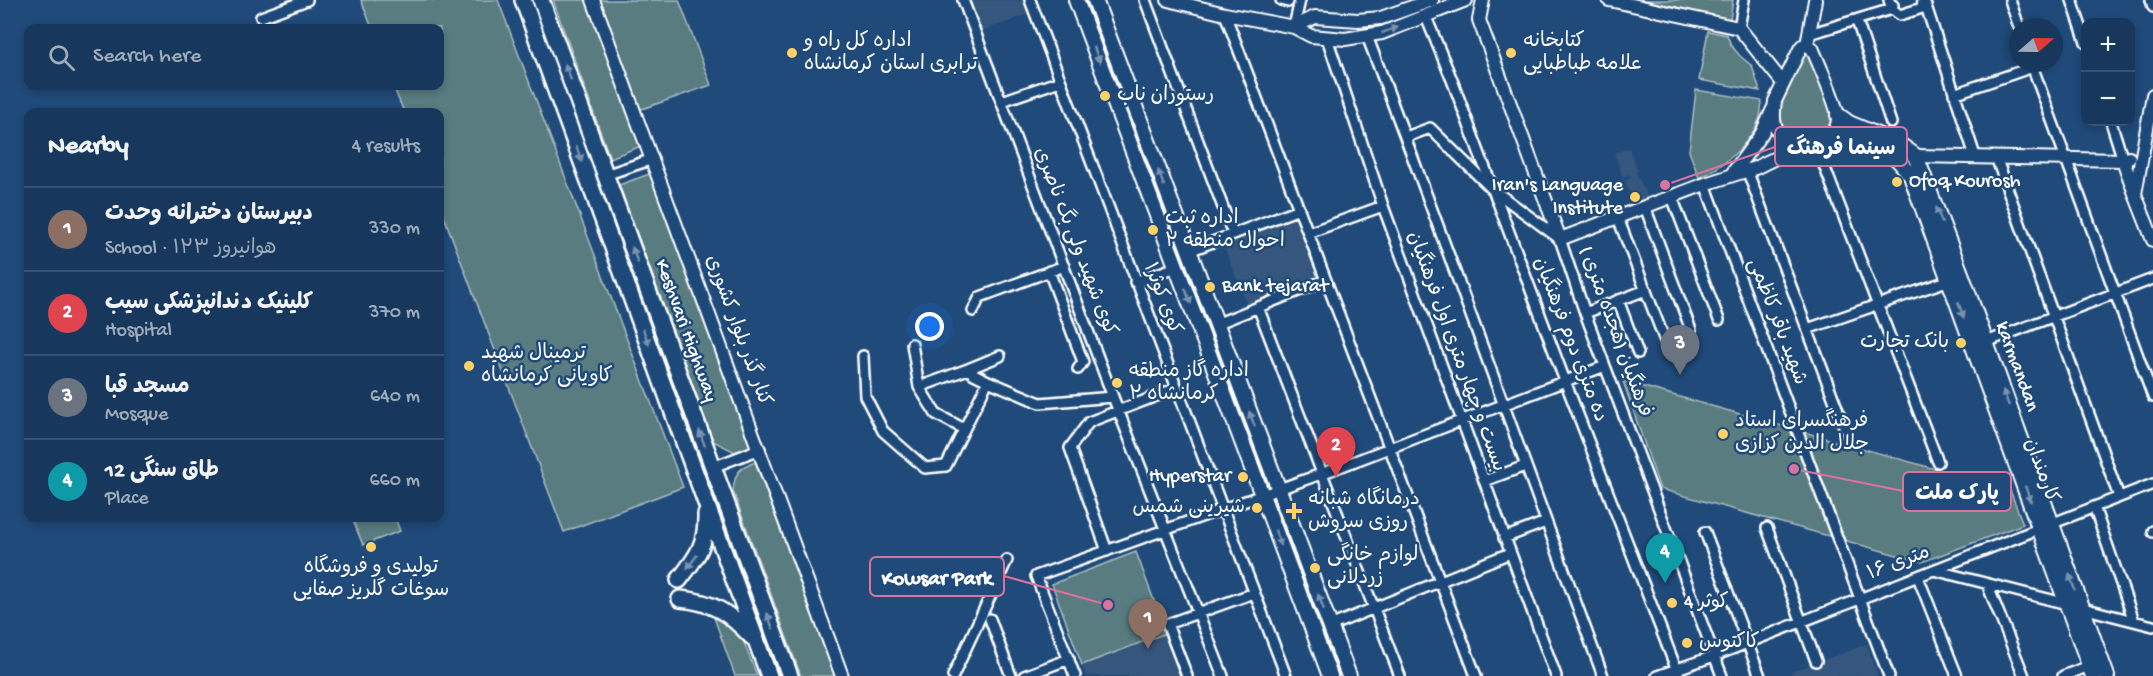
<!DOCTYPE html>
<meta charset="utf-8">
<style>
body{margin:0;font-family:"Gochi Hand","Playpen Sans Arabic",sans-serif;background:#244365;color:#f1f3f6}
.controls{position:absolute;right:18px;top:18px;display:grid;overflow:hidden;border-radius:12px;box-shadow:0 3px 9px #0003}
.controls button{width:54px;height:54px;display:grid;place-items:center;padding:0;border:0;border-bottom:2px solid #365272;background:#17385c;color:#f1f3f6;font:30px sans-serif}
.compass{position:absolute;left:2009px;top:18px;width:54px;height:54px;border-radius:50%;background:#17385c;box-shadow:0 3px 9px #0003;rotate:70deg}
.you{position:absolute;left:930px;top:327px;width:21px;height:21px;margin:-15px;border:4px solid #fff;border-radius:50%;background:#1a73e8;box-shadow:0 0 0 9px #1a73e833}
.badge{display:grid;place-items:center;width:39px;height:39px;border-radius:50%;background:#95b2f1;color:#fff;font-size:20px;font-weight:700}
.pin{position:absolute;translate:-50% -50px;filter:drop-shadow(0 2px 3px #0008)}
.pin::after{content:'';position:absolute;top:32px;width:21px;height:18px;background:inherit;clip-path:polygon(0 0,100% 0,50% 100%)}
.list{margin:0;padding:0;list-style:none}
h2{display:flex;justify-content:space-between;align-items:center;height:78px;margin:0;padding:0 24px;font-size:26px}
h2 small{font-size:20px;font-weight:400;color:#9eacbb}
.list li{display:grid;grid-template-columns:39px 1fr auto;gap:18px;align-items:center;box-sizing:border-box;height:84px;padding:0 24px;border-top:2px solid #365272}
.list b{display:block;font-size:22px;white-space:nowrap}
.list p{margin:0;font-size:20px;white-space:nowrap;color:#9eacbb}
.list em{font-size:20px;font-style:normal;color:#9eacbb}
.icon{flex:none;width:33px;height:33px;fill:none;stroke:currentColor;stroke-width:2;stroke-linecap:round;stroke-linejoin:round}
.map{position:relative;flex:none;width:2153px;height:676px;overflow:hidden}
.search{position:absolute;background:#17385c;box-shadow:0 3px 9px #0003;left:24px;top:24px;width:420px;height:66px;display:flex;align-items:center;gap:15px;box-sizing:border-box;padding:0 21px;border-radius:12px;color:#9eacbb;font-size:22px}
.panel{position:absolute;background:#17385c;box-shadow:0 3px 9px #0003;left:24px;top:108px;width:420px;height:414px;border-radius:12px}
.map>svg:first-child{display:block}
</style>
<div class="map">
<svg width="2153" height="676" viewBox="0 0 2153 676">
<rect width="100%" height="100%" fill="#1f4a7a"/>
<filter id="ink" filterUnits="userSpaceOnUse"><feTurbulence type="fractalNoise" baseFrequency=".0167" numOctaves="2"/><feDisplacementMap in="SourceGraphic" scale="12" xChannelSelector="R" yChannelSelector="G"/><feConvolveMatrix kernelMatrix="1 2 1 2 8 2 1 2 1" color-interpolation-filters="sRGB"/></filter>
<g filter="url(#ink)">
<path fill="#34577d" d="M969,0H1024L1029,14L980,32Z
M1629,148L1638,171L1636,172L1649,200L1634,205L1625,181L1631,178L1629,174L1623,177L1614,153Z
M1298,213L1323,279L1248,308L1222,242Z
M1166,633L1183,676H1086L1082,665Z
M1867,644L1878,676H1792L1791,672Z"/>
<path fill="#597b80" stroke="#acbdc0" stroke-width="1.5" d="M361,0H498L683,487L564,532L440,206V112H404L393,86H440V28H372Z
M553,0H588L641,146L610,158Z
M597,0H679L711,85L639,110Z
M1643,0H1733L1730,19Z
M1708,31L1727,35L1731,45L1740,56L1752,66L1760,91L1699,80Z
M1807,47L1836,114L1831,133L1795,140L1777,125V100Z
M1696,90L1762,101C1761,107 1761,114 1759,120C1749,145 1723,167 1699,178L1689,151Z
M655,172L754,445L735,452L713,441L619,185Z
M1623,381L2010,490L2023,524L1922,562L1660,489Z
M755,462L835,676H801L733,491C735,472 738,469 755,462Z
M352,518H395L400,531L363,545Z
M1136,552L1166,633L1082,665L1052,584Z
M712,612L739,630L757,676H735Z"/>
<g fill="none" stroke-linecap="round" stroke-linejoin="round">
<g stroke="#fff" stroke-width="14">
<path id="minor" d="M963,0L1113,397L1223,676
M1030,0L1286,676
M1145,0L1233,234
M1281,0L1288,2
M1924,0L1975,156
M2010,0L2019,27
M2072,0L2086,42
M2151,0L2153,7
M1893,5L1892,9L1900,15L1922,8L1923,0
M1225,14L1476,676
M261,17L307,0
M1426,17L1452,80L1565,381L1679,676
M1857,21L1891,123
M1294,27L1300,0
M1739,28L1744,0
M1809,34L1892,9L1889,0
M1367,36C1448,248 1524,463 1603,676
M1327,38L1383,206L1556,676
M2031,63L2153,397
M1954,94L2033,67
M1002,101L1060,81
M2111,122L2123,160
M1406,137L1430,128L1492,189L1560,239L1585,313L1722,676
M1815,142L1938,462
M1996,157L2119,497
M1747,170L1847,434
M605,175L653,159
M1705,184L1889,676
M1672,197L1719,320
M1645,207L1691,330
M1618,218L1665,341
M1308,233L1383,206
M1189,251L1299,209
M1049,271L1083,362L1078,369
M1135,282L1176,267
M1618,300L1638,353
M1258,307L1400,676
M973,311L980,297L1064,266
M1585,313L1646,290
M1216,324L1326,280
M1807,329L1950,280
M1986,342L2153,279
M912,344L919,387L968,369L974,374L988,381L1040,403L1113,397
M863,356L865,396L883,431L925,468L946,466L988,381
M968,369L1000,356
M919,387L936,414L964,429
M713,467L760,449
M1484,481L1525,466
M2094,507L2134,621
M1767,528L1816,661
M2153,531V532
M1705,532L1760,676
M1504,538L1546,522
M1107,551L1070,448L1089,422L1177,388
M1934,570L2153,626
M1918,577L1957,676
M1987,584L2024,676
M990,619L1011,676
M1330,626L1510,553
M953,676L1007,560
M1024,676L1069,659
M1075,676L1036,576L1321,474L1605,366
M1187,676L1167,624L1254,593
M1657,676L1714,656L2153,484
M2063,676L2089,666"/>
</g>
<g stroke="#fff" stroke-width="16">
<path id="tertiary" d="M593,0L842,676
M1168,0L1225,14L1294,27L1311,36L1345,39L1382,33L1466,0
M1483,0L1479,20L1560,239L1705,184L1755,168L1808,142
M1609,0L1739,28L1783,83
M1294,27L1315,17L1358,20L1381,18L1432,0
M1807,45L1812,48C1818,62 1838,106 1838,118C1838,148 1784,152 1775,125C1773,118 1774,108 1775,101L1800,49L1802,46Z
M1807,45L1815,0
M2153,95L2135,194L2153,240
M1916,156L2123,160
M2129,158L2123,160L2134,191
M1732,174L1762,133L1773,109"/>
</g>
<g stroke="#fff" stroke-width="18">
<path id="secondary" d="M1076,0L1330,676
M1095,0L1349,676
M1838,115L1849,123L1899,144L1916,156L1962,276L2107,676
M1821,141C1865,141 1883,136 1911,176L2093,676"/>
</g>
<g stroke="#fff" stroke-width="20">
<path id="trunk" d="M523,0L769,676
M541,0L790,676
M679,580C697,557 707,544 706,514
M680,599C714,602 729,613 752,637"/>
</g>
<use href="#minor" stroke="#1f4a7a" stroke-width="9"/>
<use href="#tertiary" stroke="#1f4a7a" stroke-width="12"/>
<use href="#secondary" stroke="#1f4a7a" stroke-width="14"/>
<use href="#trunk" stroke="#1f4a7a" stroke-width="15"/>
</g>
<defs><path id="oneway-solid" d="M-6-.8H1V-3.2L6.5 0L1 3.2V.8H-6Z" transform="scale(1.5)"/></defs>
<g fill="#7992af">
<use href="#oneway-solid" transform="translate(1390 30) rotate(-20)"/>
<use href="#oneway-solid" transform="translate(1097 55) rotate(69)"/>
<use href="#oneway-solid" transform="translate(568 72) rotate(-110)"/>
<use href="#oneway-solid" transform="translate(579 154) rotate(70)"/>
<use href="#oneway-solid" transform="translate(1161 178) rotate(-110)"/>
<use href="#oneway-solid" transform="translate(1939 215) rotate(-111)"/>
<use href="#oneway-solid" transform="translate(635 255) rotate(-110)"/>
<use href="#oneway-solid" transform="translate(1188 296) rotate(69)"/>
<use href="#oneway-solid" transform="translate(1961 310) rotate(70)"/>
<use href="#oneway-solid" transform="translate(646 337) rotate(70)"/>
<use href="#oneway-solid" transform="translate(2006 398) rotate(-110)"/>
<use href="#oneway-solid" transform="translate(1252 419) rotate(-111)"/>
<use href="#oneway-solid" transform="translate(702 438) rotate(-110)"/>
<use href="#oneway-solid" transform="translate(2028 494) rotate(70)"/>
<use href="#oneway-solid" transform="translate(1278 538) rotate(69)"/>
<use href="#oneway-solid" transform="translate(692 562) rotate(126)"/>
<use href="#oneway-solid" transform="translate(2072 582) rotate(-110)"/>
<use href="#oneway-solid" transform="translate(1321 602) rotate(-111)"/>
<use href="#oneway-solid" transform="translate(770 621) rotate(-110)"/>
</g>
</g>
<g fill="#ffd166" stroke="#1f4a7a" stroke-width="2">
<circle cx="792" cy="53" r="6"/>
<circle cx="1511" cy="53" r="6"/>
<circle cx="1105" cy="96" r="6"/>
<circle cx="1897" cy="182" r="6"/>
<circle cx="1635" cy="197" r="6"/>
<circle cx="1153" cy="230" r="6"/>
<circle cx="1210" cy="287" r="6"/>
<circle cx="1961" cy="343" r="6"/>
<circle cx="469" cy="366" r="6"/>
<circle cx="1117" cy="383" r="6"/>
<circle cx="1723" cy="434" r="6"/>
<circle cx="1243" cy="477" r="6"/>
<circle cx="1257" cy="508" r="6"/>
<path d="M1291 502h6v6h6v6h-6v6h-6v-6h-6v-6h6z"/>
<circle cx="371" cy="547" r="6"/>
<circle cx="1315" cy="568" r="6"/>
<circle cx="1672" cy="603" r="6"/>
<circle cx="1687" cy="643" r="6"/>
</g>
<g text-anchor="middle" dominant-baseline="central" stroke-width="5" stroke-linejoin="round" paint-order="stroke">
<g font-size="20" fill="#fff" stroke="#1f4a7a" text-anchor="start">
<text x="804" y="42">اداره کل راه و<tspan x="804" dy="23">ترابری استان کرمانشاه</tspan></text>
<text x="1523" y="42">کتابخانه<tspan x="1523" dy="23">علامه طباطبایی</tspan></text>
<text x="1117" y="96">رستوران ناب</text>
<text x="1909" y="182">Ofoq Kourosh</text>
<text x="1623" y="186" text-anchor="end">Iran's Language<tspan x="1623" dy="23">Institute</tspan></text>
<text x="1165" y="219">اداره ثبت<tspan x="1165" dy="23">احوال منطقه ۲</tspan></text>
<text x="1222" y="287">Bank tejarat</text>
<text x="1949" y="343" text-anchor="end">بانک تجارت</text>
<text x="481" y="354">ترمینال شهید<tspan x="481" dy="23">کاویانی کرمانشاه</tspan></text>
<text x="1129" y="372">اداره گاز منطقه<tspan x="1129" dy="23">۲ کرمانشاه</tspan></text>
<text x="1735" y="422">فرهنگسرای استاد<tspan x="1735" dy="23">جلال الدین کزازی</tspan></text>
<text x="1231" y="477" text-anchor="end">Hyperstar</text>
<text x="1308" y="500">درمانگاه شبانه<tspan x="1308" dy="23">روزی سروش</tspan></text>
<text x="1245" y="508" text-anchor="end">شیرینی شمس</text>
<text x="1327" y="556">لوازم خانگی<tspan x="1327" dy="23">زردلانی</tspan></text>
<text x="371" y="568" text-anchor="middle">توليدی و فروشگاه<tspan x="371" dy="23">سوغات گلريز صفايی</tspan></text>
<text x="1684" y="603">کوثر 4</text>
<text x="1699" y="643">کاکتوس</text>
</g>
<g font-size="20" fill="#fff" stroke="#1f4a7a">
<text transform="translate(1074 242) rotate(69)">کوی شهید ولی بگ ناصری</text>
<text transform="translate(1161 299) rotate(69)">کوی کوثر۱</text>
<text transform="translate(1776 322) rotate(69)">شهید باقر کاظمی</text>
<text transform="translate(685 331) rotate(70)">Keshvari Highway</text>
<text transform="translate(737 331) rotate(70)">کنار گذر بلوار کشوری</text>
<text transform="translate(1614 332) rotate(70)">فرهنگیان (هجده متری )</text>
<text transform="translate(1569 340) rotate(69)">ده متری دوم فرهنگیان</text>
<text transform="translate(1455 352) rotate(70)">بیست و چهار متری اول فرهنگیان</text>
<text transform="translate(2016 367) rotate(70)">karmandan</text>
<text transform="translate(2040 471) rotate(70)">کارمندان</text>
<text transform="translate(1899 564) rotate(-21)">۱۶ متری</text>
</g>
</g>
<path fill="none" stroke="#da749d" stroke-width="2" d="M1665 185L1775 147M1794 469L1903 491M1108 605L1004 576"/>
<g fill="#da749d" stroke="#1f4a7a" stroke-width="2">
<circle cx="1665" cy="185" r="6"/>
<circle cx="1794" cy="469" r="6"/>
<circle cx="1108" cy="605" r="6"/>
</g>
<g fill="#1f4a7a" stroke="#da749d" stroke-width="2">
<rect x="1775" y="127" width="132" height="39" rx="6"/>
<rect x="1903" y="472" width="108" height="39" rx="6"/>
<rect x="870" y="557" width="134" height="39" rx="6"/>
</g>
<g font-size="21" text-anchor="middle" font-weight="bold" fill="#fff">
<text x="1841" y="154">سینما فرهنگ</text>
<text x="1957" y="499">پارک ملت</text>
<text x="937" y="584">Kowsar Park</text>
</g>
</svg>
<div class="controls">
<button>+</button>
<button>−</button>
</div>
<svg class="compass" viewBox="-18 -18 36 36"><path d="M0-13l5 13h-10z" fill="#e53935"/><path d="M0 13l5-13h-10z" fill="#9eacbb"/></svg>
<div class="you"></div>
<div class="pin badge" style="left:1148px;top:649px;background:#8d6e63">1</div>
<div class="pin badge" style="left:1336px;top:477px;background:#e0444e">2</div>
<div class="pin badge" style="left:1680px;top:375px;background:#6b7280">3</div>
<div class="pin badge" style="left:1665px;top:583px;background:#0f9aa8">4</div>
<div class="search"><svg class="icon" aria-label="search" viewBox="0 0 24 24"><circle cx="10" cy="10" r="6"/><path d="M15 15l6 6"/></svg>Search here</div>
<section class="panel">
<h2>Nearby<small>4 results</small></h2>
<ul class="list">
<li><span class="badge" style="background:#8d6e63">1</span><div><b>دبیرستان دخترانه وحدت</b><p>School · ۱۲۳ هوانیروز</p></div><em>330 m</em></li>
<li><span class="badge" style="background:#e0444e">2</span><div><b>کلینیک دندانپزشکی سیب</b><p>Hospital</p></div><em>370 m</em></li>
<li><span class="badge" style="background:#6b7280">3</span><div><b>مسجد قبا</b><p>Mosque</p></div><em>640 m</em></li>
<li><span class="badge" style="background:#0f9aa8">4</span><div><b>طاق سنگی 12</b><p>Place</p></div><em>660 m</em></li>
</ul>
</section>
</div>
